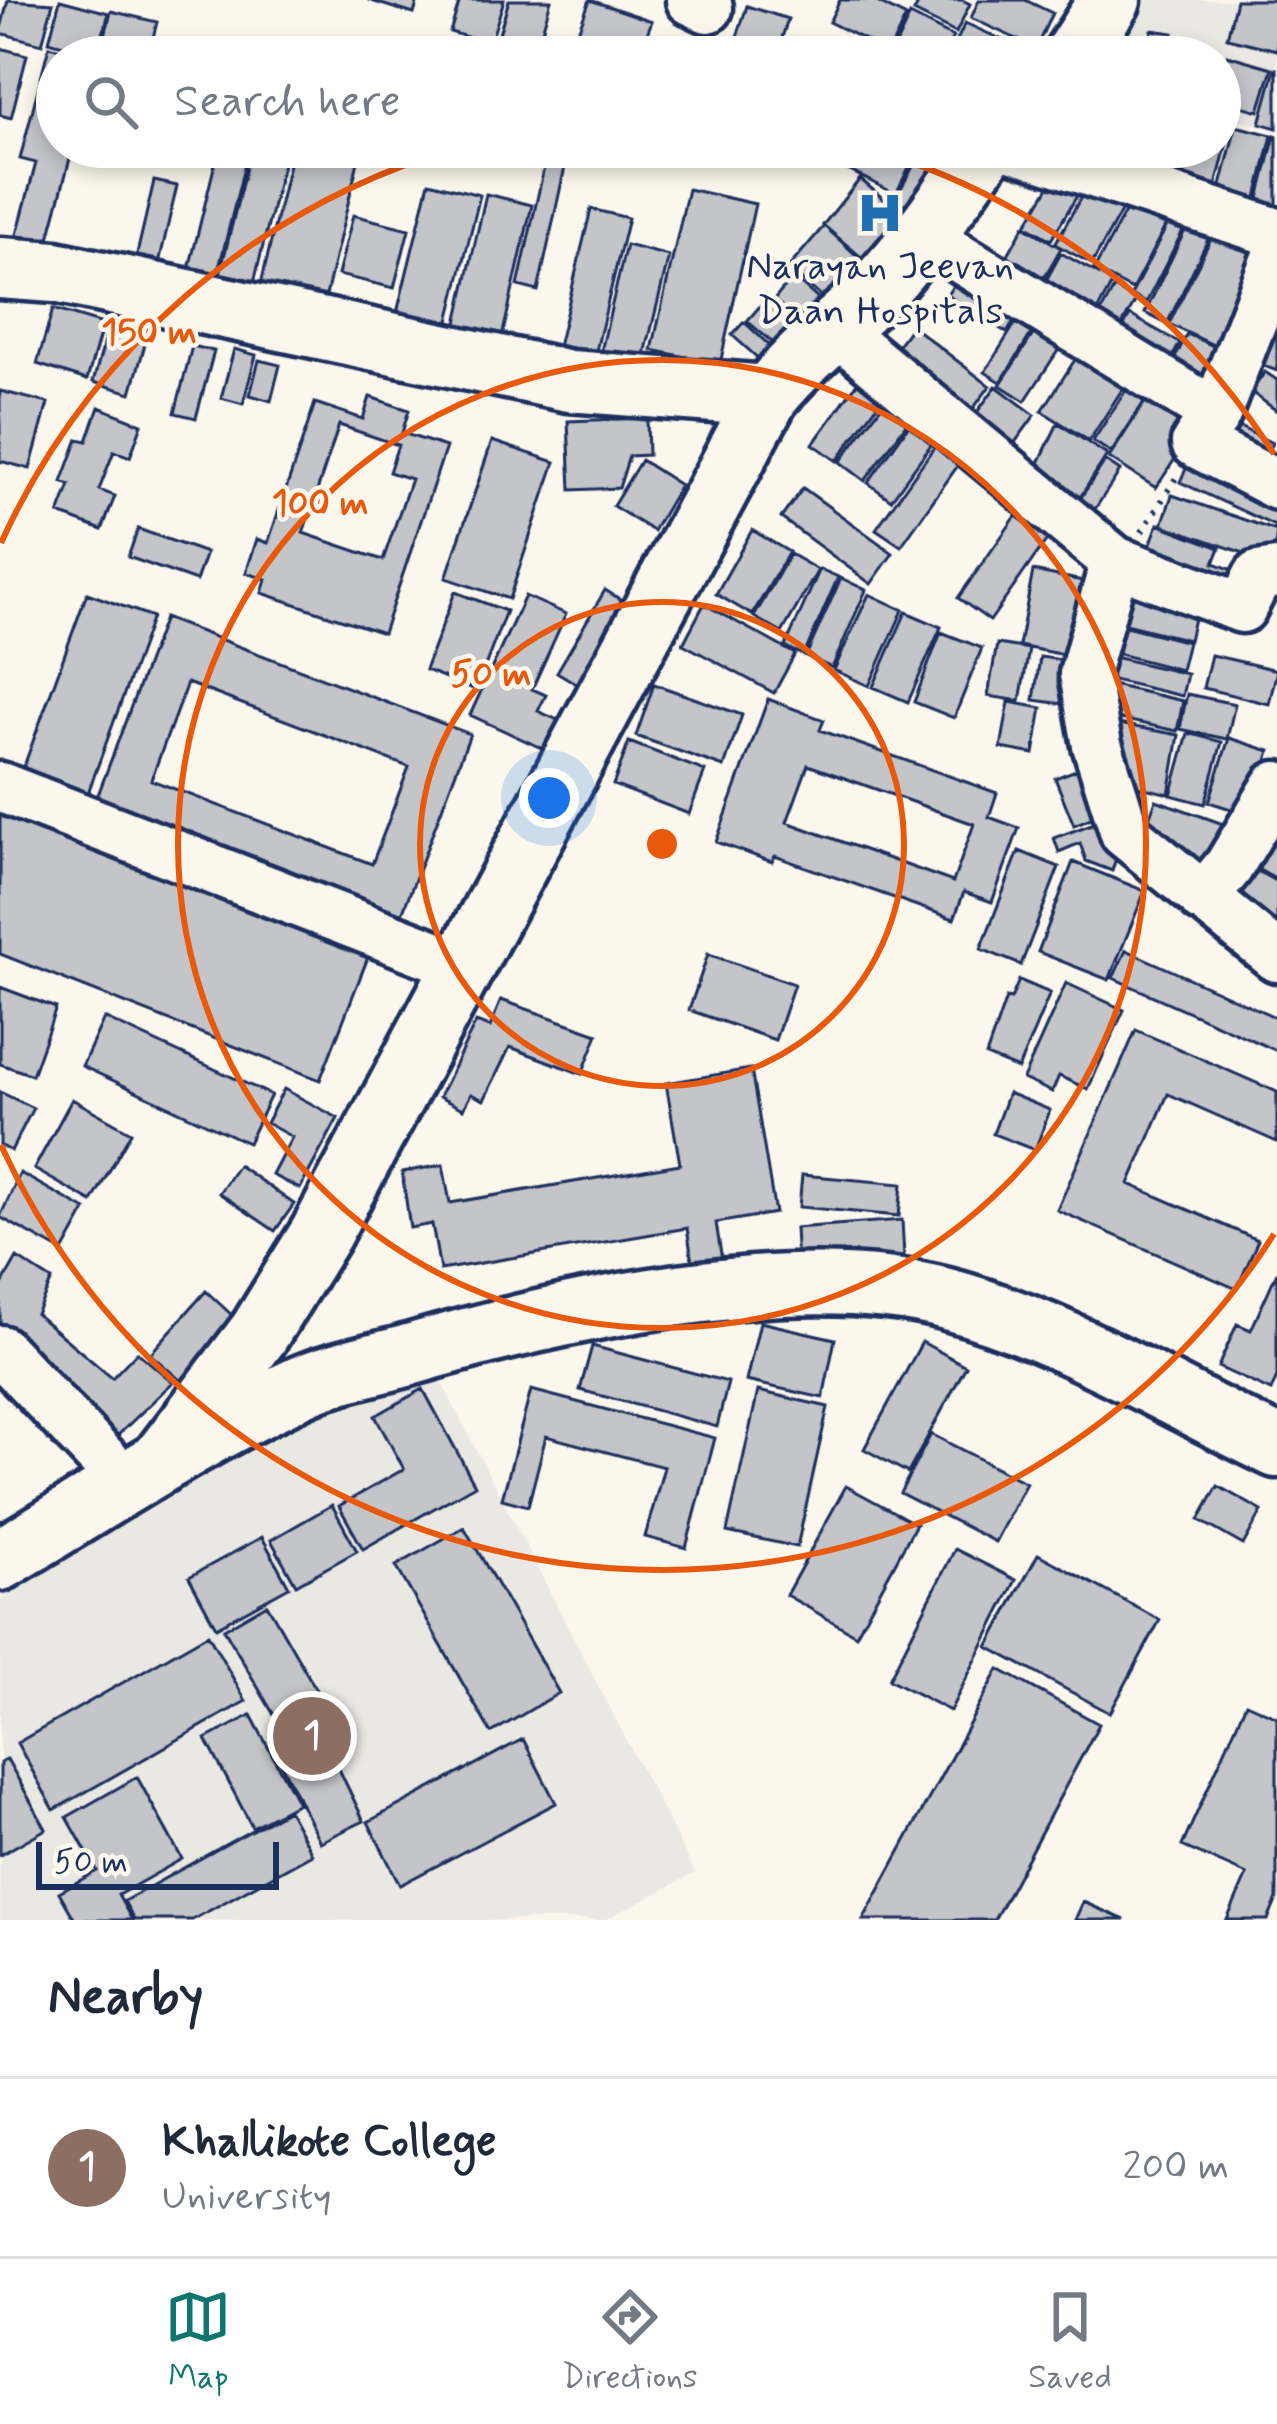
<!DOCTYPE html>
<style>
body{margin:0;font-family:Mynerve,sans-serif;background:#f2f2f3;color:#1f2937}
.scale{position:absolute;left:36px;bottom:30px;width:243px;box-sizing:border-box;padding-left:12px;border:6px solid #1b2f5e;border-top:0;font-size:33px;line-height:42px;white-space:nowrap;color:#1b2f5e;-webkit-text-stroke:9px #fbf7ec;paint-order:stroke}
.you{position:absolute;left:549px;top:798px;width:42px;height:42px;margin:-30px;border:9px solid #fff;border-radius:50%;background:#1a73e8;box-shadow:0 0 0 18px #1a73e833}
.badge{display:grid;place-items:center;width:78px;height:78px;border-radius:50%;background:#0f766e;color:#fff;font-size:39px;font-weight:700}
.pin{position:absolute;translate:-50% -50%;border:6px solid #fff;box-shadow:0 3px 12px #0006}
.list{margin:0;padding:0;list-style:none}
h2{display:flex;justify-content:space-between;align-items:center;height:156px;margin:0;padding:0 48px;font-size:51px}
h2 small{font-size:39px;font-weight:400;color:#747a83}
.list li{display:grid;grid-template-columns:78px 1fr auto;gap:36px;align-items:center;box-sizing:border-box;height:180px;padding:0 48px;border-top:3px solid #e0e1e3}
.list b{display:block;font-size:45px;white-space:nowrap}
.list p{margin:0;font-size:39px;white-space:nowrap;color:#747a83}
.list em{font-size:39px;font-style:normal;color:#747a83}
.icon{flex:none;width:66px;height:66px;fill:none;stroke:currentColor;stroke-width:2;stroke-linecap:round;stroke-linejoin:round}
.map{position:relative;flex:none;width:1277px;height:1920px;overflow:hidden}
.search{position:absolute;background:#fff;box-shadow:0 6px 18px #0003;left:36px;right:36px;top:36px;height:132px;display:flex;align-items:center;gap:30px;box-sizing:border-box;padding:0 42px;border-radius:66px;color:#747a83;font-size:45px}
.sheet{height:336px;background:#fff}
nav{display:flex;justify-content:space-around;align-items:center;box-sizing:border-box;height:168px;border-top:3px solid #e0e1e3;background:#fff;font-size:33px;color:#747a83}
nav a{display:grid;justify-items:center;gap:6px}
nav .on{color:#0f766e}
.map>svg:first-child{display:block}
</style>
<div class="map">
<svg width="1277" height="1920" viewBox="0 0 1277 1920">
<rect width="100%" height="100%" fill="#fbf7ec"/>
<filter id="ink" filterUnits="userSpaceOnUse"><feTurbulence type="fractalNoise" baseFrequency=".00833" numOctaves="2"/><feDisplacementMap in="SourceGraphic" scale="24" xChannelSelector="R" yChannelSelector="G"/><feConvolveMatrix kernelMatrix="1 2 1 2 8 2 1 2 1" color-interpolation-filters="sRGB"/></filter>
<g filter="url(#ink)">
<path fill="#eae8e2" d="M1141,0H1277V131L1220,113V57H1107Z
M429,1358L695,1873L605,1920H0V1600L215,1470Z"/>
<path fill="#c3c5c9" stroke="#1b2f5e" stroke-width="3" fill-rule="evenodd" d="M8,0L53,3L42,44L0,33Z
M60,0L109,13L97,55L49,41Z
M368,0H418L414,14Z
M460,0H504L490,44L450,32Z
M509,0H551L535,55L496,44Z
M590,0L652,21L638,57H568Z
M840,0H873L906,17L889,52L829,22Z
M920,0H962L970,4L956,33L914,12Z
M979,0H1025L1052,13L1036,48L971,18Z
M1236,0H1277V50L1227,38Z
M747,6L788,19L777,53L736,40Z
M111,11L157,22L148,57H100Z
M910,15L953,37L943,57L892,53Z
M965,23L1029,52L1027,57L950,56Z
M1152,30L1173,33L1170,52L1191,57H1130L1131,50L1148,53Z
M49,46L91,57H57V147H73L46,250L15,242L36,163L20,159Z
M0,48L27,55L11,118L0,115Z
M1227,55L1272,68L1259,111L1220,100Z
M1275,69H1277V128L1260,123Z
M1220,123L1231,126L1213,198L1165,186L1175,147H1220Z
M1236,126L1272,135L1254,210L1217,202Z
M1275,135L1277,136V216L1256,211Z
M219,147H249L215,284L187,277Z
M251,147H287L252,291L218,282Z
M293,147L361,149L323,308L259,293Z
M832,147H919L896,194L826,159Z
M924,147L954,153L921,213L895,199Z
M1124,147H1172L1163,181L1118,170Z
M545,163L565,167L538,291L518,286Z
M1061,167L1085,182L1051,240L1026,225Z
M860,179L916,226L879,272L823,225Z
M1091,179L1128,199L1092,264L1055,244Z
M154,181L177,186L156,276L133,271Z
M429,182L480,195L447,329L396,317Z
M688,189L755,204L720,364L652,350Z
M486,194L532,205L500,346L454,336Z
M1131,201L1168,221L1132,290L1094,270Z
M591,209L628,218L594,359L557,351Z
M1173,214L1188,221L1146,303L1131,295Z
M353,215L409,229L394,288L338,275Z
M1191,218L1213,229L1167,324L1145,313Z
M824,226L877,274L841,314L788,268Z
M1024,226L1061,248L1033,297L996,276Z
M1215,230L1268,257L1222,349L1169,324Z
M626,245L669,256L641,371L599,360Z
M1061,253L1113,282L1088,328L1036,299Z
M962,272L1021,310L1007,333L947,295Z
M793,277L833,312L813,334L774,300Z
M1114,288L1136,300L1110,347L1088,335Z
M767,298L800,328L781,350L747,321Z
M53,309L103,324L87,380L37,364Z
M1130,315L1180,343L1162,376L1112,348Z
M1020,316L1036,326L1001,382L985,372Z
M1277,319V371L1249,360Z
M110,322L148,334L131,393L93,382Z
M744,322L771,347L760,360L732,335Z
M1040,324L1065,340L1025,401L1000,385Z
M912,326L990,386L970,413L892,353Z
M1187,334L1226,352L1204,400L1164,381Z
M1087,341L1134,371L1089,441L1042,411Z
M192,346L214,351L196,418L175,413Z
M234,349L256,355L243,404L221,398Z
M259,360L280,365L271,401L250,395Z
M1265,372L1277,380V411L1251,392Z
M1137,373L1155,385L1111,453L1093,441Z
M862,376L886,393L837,461L813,444Z
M996,386L1035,415L1014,444L975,415Z
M1154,388L1201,419L1156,488L1109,458Z
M0,391L48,403L30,469L0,461Z
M370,397L409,410L402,433L446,447L383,633L262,593L266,579L246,573L257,539L268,543L315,403L363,419ZM339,425L398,445L389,472L411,479L383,560L303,533Z
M887,398L912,416L865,481L840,462Z
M99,407L142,424L130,457L114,451L99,490L115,496L102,530L59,514L70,485L62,482L78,439L87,441Z
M1217,416L1272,443L1258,471Z
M647,418L648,455L629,456L619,488L571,490L568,421Z
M914,418L938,435L891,500L868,483Z
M1058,423L1107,455L1079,499L1035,471Z
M942,436L966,454L901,546L876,529Z
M492,441L555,462L509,599L446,578Z
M1195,449L1277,487V527L1180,482Z
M641,460L680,485L653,531L613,506Z
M1105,461L1120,471L1093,512L1078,502Z
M803,488L893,553L871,584L781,518Z
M1172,495L1277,531L1273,563L1162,525Z
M1016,516L1048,538L990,621L958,598Z
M1158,524L1220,548L1214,563L1241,573L1230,600L1142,567Z
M138,529L206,553L196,581L128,557Z
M752,530L789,552L752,615L716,594Z
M790,554L818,570L782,633L754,617Z
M820,569L838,577L804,655L785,647Z
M1033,571L1083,581L1069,656L1019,646Z
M841,578L866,590L832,668L806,656Z
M1115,580L1198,601L1189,640L1105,619Z
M605,590L643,613L595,695L557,672Z
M455,592L506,611L476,690L425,670Z
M87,593L152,617L85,801L20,777Z
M869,594L903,610L869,686L834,670Z
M525,596L566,614L532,689L546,695L538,711L562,722L548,751L470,715Z
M704,604L795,654L774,693L683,644Z
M906,612L941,627L908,702L873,687Z
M164,618L470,734L397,927L92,811ZM187,683L409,767L372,864L151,780Z
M1106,621L1188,642L1181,670L1099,649Z
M941,632L982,648L954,718L914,702Z
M997,644L1029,649L1020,701L988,696Z
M1105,655L1187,674L1182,696L1100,677Z
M1211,655L1277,670L1269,704L1203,688Z
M1040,657L1077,662L1071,705L1034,700Z
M1103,683L1183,701L1177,731L1097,714Z
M654,684L742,715L724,767L636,736Z
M1187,694L1235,704L1227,739L1180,729Z
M768,699L824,720L820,730L997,793L989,817L1019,828L992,902L964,892L954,919L775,856L772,862L716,842ZM808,765L974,824L953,882L787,822Z
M1009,702L1042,708L1034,754L1001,748Z
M1102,721L1179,735L1169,794L1116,781Z
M1188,733L1222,742L1205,804L1171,795Z
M1229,738L1270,751L1250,815L1209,802Z
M629,742L705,771L689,814L613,785Z
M1094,763L1113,809L1074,825L1055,778Z
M1156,800L1226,825L1210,868L1140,843Z
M0,807L370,952L320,1080L0,954Z
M1108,818L1119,848L1112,871L1086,861L1080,843L1059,852L1054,838Z
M1261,829L1277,838V880L1243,861Z
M1019,851L1059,867L1021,965L981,949Z
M1073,862L1145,891L1109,980L1038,952Z
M1241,862L1277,882V938L1217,905Z
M1126,950L1277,1018V1051L1113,978Z
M708,954L794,984L775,1040L689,1010Z
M1019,980L1050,993L1018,1069L986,1056L1006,998L1011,999Z
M1066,983L1124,1010L1088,1089L1059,1076L1052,1092L1023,1079Z
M0,987L56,1008L32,1075L0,1064Z
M501,1000L598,1034L582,1074L510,1047L484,1100L471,1094L463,1109L439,1097L476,1022L490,1027Z
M104,1018L271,1095L248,1143L82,1066Z
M1136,1030L1277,1092V1142L1168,1094L1129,1184L1258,1240L1237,1289L1057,1210Z
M751,1069L775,1213L716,1223L724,1273L695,1278L687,1228L440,1270L432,1224L410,1228L402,1172L443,1165L450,1203L680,1164L666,1083Z
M284,1089L338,1118L300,1189L272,1175L292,1137L266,1123Z
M0,1092L33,1108L11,1151L0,1145Z
M1008,1093L1050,1110L1035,1150L993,1134Z
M72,1099L131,1132L92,1202L34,1169Z
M238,1165L294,1204L275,1231L219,1193Z
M20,1173L86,1210L63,1252L0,1217Z
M802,1175L902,1184L899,1216L799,1207Z
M902,1220L904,1257L797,1265L795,1228Z
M17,1258L52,1280L36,1314L112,1378L137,1352L173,1382L117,1436L0,1338V1288Z
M1277,1272V1377L1271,1391L1218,1367L1237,1324L1251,1330Z
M206,1291L236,1319L181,1381L150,1354Z
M760,1322L835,1339L823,1398L746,1381Z
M922,1342L966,1366L908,1473L864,1449Z
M592,1346L728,1382L717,1427L580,1390Z
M423,1389L475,1485L363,1549L339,1506L404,1469L375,1416Z
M531,1390L715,1438L686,1548L645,1537L664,1467L546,1436L528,1506L502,1499Z
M758,1391L828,1407L797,1547L727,1532Z
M931,1434L1026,1483L995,1542L900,1493Z
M846,1486L916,1524L856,1635L786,1595Z
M1218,1486L1262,1511L1243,1545L1199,1520Z
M332,1505L357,1551L296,1585L271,1540Z
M464,1527L559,1693L491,1733L396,1566Z
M262,1537L289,1587L216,1627L189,1577Z
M955,1549L1016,1580L950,1711L889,1679Z
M1038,1554L1160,1620L1110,1713L988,1647Z
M267,1604L334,1721L292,1746L224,1629Z
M208,1634L246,1701L54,1810L17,1743Z
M999,1669L1099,1724L994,1920H863Z
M1246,1703L1277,1717V1899L1268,1920H1227L1247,1875L1182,1846Z
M251,1715L298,1803L252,1827L206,1739Z
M523,1739L556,1803L400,1885L368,1822Z
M325,1740L364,1821L320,1842L280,1762Z
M7,1759L46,1829L0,1855V1763Z
M137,1777L182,1859L118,1895L132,1920H75L59,1892L97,1871L67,1817Z
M288,1810L312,1854L192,1920H134L124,1901Z
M1083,1902L1125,1920H1075Z"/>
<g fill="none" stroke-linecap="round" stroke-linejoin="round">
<g stroke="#1b2f5e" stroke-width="57">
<path id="minor" d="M691,0L708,8
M1014,147L1277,233
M937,244L1216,414
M1277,256L1216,414L1196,443L1277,485
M847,339L1115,561L1242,608L1258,576L1277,573
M1115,561L1084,674L1097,745L1125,833L1277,957
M0,787L463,966
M1203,898L1229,866L1277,786
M0,1350L127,1484"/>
</g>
<g stroke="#1b2f5e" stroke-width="69">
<path id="major" d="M1073,57L1110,0
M0,268L55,272L569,381L768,396
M163,1459L259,1333L321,1233L768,396C796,362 827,336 860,306C909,260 948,202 986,147
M0,1560C99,1501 194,1437 298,1388C330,1373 368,1366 402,1357C555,1312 791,1258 947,1299C1063,1330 1169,1396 1277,1447"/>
</g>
<path stroke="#1b2f5e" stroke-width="6" stroke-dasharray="3 9" stroke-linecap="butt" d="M1142,532L1176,478"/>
<use href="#minor" stroke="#fbf7ec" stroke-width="48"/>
<use href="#major" stroke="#fbf7ec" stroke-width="60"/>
</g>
</g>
<g fill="none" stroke="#e8590c" stroke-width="6">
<circle cx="662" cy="844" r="242"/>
<circle cx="662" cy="844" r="484"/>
<path d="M1274 1234A726 726 0 0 1 1 1145M1 543A726 726 0 0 1 456 148M868 148A726 726 0 0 1 1274 454"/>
</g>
<defs>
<g id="hospital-bare" transform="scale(3.6)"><path d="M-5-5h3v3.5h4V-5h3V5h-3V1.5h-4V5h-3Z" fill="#1f6fb2" stroke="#fbf7ec" stroke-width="2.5" paint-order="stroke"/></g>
</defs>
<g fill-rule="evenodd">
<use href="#hospital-bare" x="880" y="213"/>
</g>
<g text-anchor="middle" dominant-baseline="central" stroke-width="9" stroke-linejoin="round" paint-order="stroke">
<g font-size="39" fill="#1b2f5e" stroke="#fbf7ec">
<text x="880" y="267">Narayan Jeevan<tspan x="880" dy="45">Daan Hospitals</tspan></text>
</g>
</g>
<circle cx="662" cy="844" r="18" fill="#e8590c" stroke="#fbf7ec" stroke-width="6"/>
<g font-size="36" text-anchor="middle" font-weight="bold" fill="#e8590c" stroke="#fbf7ec" stroke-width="9" stroke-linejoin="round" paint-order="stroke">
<text x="149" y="343">150 m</text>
<text x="320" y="514">100 m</text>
<text x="491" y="685">50 m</text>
</g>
</svg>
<div class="scale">50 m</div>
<div class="you"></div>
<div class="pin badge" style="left:312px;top:1736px;background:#8d6e63">1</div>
<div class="search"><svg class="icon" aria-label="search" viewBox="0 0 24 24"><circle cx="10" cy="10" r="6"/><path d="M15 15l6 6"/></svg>Search here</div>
</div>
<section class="sheet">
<h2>Nearby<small></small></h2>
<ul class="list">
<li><span class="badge" style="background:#8d6e63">1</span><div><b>Khallikote College</b><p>University</p></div><em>200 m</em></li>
</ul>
</section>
<nav>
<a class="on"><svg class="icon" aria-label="map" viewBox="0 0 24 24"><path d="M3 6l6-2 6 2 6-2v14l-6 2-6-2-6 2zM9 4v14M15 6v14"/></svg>Map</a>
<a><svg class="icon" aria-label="directions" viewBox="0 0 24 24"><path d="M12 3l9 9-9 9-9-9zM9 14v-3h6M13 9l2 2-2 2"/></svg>Directions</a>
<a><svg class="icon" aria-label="saved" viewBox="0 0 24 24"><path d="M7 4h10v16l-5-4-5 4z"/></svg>Saved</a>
</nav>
